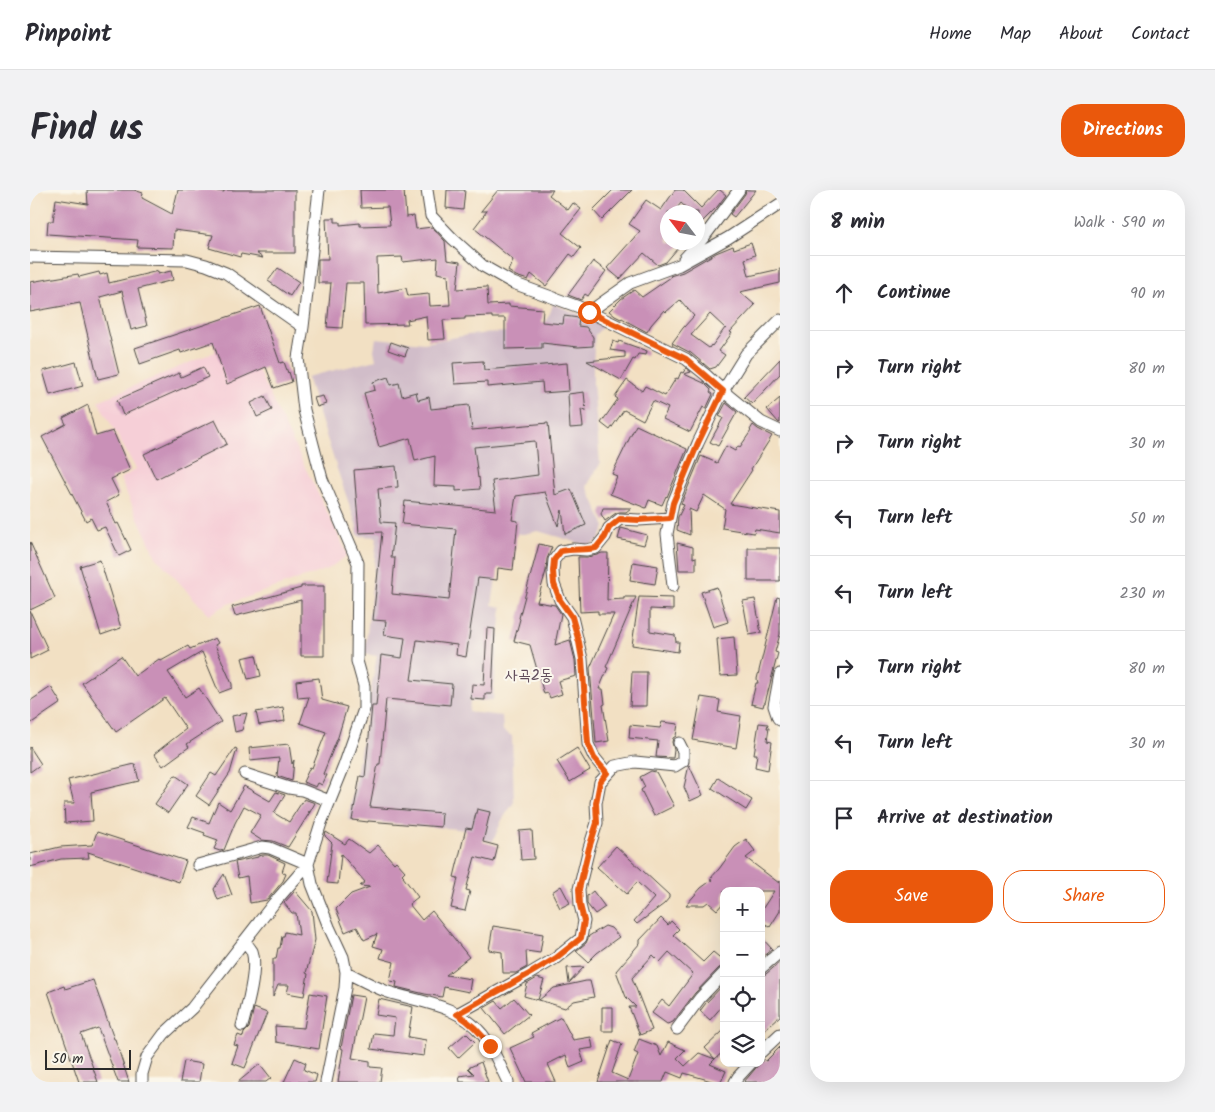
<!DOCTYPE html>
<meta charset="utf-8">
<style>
body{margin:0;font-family:Kalam,"Poor Story",sans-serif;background:#f2f2f3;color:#2b2b33}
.controls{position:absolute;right:15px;bottom:15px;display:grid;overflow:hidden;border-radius:10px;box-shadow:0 5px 20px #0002}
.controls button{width:45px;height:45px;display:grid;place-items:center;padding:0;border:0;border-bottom:1px solid #e1e1e2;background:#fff;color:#2b2b33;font:25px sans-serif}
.compass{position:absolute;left:630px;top:15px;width:45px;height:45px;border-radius:50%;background:#fff;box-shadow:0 5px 20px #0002;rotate:302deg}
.scale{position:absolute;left:15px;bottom:12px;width:86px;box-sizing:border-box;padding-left:5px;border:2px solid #2b2b2b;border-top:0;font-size:14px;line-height:18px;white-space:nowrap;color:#2b2b2b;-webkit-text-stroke:4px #fbf7ec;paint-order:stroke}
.stop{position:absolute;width:15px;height:15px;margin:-11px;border:4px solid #ea580c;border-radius:50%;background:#fff}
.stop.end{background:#ea580c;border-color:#fff;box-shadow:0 1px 5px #0008}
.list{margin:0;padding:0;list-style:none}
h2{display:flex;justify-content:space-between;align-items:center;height:65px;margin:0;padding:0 20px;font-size:21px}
h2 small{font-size:16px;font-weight:400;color:#7c7c81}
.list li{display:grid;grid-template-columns:32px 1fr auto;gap:15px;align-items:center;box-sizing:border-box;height:75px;padding:0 20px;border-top:1px solid #e1e1e2}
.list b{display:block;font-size:19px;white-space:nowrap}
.list em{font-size:16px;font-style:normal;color:#7c7c81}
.actions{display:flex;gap:10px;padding:15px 20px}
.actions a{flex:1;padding:11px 0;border:1px solid #ea580c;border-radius:20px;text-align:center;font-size:18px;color:#ea580c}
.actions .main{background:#ea580c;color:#fff}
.icon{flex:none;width:28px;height:28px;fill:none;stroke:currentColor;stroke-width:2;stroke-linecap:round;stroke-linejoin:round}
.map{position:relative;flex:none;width:750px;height:892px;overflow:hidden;border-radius:20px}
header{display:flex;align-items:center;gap:30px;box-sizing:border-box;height:70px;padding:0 25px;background:#fff;border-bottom:1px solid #e1e1e2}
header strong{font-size:24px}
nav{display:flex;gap:28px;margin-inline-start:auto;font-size:18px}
.intro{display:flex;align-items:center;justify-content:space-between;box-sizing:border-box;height:120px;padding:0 30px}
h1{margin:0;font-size:35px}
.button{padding:12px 22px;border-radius:20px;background:#ea580c;color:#fff;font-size:18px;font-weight:700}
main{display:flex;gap:30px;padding:0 30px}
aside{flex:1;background:#fff;border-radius:20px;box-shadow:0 5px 20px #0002}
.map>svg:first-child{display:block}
</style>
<header>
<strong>Pinpoint</strong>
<nav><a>Home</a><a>Map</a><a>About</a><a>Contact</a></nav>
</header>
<div class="intro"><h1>Find us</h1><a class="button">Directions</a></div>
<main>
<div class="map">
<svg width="750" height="892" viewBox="0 0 750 892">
<rect width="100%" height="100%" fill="#fbf7ec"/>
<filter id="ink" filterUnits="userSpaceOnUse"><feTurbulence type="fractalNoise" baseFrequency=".02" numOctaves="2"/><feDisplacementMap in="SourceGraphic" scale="10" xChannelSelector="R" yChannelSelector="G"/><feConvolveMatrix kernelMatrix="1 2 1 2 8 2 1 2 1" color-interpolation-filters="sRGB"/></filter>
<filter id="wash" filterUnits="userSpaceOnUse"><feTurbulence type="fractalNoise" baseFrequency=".0096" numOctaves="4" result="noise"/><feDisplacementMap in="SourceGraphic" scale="20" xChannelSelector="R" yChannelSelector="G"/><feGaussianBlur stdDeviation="1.12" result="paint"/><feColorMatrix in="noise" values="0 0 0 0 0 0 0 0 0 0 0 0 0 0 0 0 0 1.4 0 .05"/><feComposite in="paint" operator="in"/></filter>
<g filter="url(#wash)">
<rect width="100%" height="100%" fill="#f2e0c3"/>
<path fill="#f6cfd7" d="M213,150L318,365L298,379L198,414L179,425L126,367L90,289L106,279L68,211Z"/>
<path fill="#d1bdc9" d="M523,114L575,134L565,145L563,174V193L570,274L557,296L575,337L569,350L559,356L508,341L494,344L473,343L462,415L472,417L463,510L440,512L439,522L472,526L473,541L482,546L484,612L472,630L463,651L444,649L446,642L428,639L318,630L347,466L335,464L347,347L328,346L326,334L307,279L277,187L346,170L344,160L346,148L394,153L438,145L512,139L520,123Z"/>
<g id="blocks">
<path fill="#c990b7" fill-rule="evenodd" d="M57,0H104L113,3L112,8L142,24L148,0H181L194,2V0H265V63H226L233,68L211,64L210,67L179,58L183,45L144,40L143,58L107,57L108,50L17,44L18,31H23L26,9L58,14Z
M330,0H374L376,27L384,26L386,39L402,37L415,51L417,70L430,72L427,99L457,97L458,115L479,114V116L513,119L512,132L533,134L534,126L549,128L548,136L556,137L563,147V156L548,157L512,153V158L475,159V128H462V126L435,127V129L413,130L415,149L398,150L396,126L377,130L378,134L335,135L334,93H316L312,138L297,137L301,93H288V69H298L296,28H305V32H310V35L330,33V36L360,35L358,17L331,18ZM372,67L373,72L408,68L407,83L418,85L420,115L400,116L399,104L378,106L376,98L348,103L347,68Z
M417,0H435L433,20L416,18Z
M468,0H523L519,5L538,20L543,13L551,19L532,43L551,58L544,67L540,64L516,96L501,84L498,90L486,86L478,81L483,70L444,38L457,21H451Z
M583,0H602L572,30L563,20Z
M645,0H653L671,18L688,0H690L696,5L687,17L668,36V22H661L651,13L644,22H638V52H653L636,72L628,75L614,63L590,89L577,78L610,41L599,34L616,10L631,20Z
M716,0H726L704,27L700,24L715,4Z
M721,53L725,65L715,69L719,86L750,79V93L710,102L725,115L700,142L702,143L689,161L695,165L686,177L680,179L661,163L642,153L653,138L664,126L650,110L636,122L634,120L621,135L617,142L600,133L592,128L591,129L585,126L579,121L591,109L604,100L612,107L641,87L640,86L653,82L686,63L703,56L704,59ZM680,124L696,139L695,138L682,156L681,155L679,158L661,145Z
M563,71L576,81L558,106L555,104L551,110L538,105Z
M248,78L269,92L260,106L238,91Z
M128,81V84L141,81L143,90L108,99L117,136L101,140L92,101L70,107L89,184L68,189L50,113L0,122V92L48,84L49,87L69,82L70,85L77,83L79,93Z
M230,116L250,173L254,172L258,183L259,182L262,192L244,198L236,177L197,194L183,152L151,163L150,160L110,174L105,158Z
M583,151L588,153L589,151L617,161L616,165L608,164L605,170L603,169L591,190L557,171L595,167V162L580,160Z
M361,152L378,158L375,166L358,160Z
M750,169V184L722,214L714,207Z
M453,171L454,180L537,173L539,201L513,203L512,192L457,197V192L425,194L423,173Z
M46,172L53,196L20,205L13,181Z
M173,177L178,187L93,225L87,210L149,183L151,187Z
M656,178L661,182L654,184L674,193L681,200L680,202L683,204L676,219L673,217L660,242L633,229L638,218L623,211L613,230L594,220L580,240L571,233L588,209L585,207L597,190L612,201L615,196L635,206L646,188L648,189L651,182L653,183Z
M358,187L361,195L369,193L372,206L386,202L388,210L399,207L401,219L439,215L442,240L518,233L525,305L541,299L556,335L535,344L532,320L528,336L515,302L486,306L482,330L488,331L483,380L468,378L467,390L448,388L436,467L426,465L427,455L387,450L381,490L422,494L420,515L356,509L350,574H348L340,617L412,623L411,637L338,631V632L322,630L330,586L335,587L342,516H346L351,465L372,468L375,448L354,445L356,431L343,430L352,342L329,343L324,280L366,276L368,297L348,299L351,332L365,333L361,368H365L362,404L419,410L426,339L372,334L375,311L466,320L462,291L508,285L505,251L444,257L448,288L449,287L450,299L426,301V297L404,296L405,266L385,271L380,248L349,257L334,203L345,200L343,192Z
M554,202L556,222L551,219L553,237L540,238L538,204Z
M235,206L242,220L227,227L221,213Z
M293,206L296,214L287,217L284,208Z
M750,208V233L748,232L737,219Z
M696,213L707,222L688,256L680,252L693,228L689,226Z
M58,215L66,246L83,241L100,280L81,289L89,305L76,312L86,334L88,333L101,360L89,366L75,337L67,340L61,328L56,331L12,247L36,234L33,228Z
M185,230L197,254L126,289L114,264Z
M606,235L657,259L637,307L636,306L632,315L619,310L616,318L580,304L587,286L582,284Z
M723,235L728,239L742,246L721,279L722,280L700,314L750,322V343L725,339L724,343L692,338L695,319L674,305L666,322L659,319L660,345L647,340L648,327L654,315L651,314L671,266L687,273L696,256L705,261L708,256L710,257L721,241L720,240Z
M573,318H601L596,322H590L586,323L575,331L571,324Z
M591,338L617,345L614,355L588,349Z
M0,352L25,408L0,420Z
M647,353L663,357V368L666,367V380H649Z
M509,354L522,357L517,369L516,381L507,412L525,415L531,424L525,455L540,450L545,470L546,486L528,491L532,504L520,508L518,503L514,504L500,455L484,451L490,429L489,428Z
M718,358H750V391H718Z
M572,363H578L577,410L594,409V407H606L576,477L578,478L569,499H573L575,514L573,515L579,551L566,553L560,478L584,424H568V421L550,422L548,367H557L567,365Z
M70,370L91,438L71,445L50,376Z
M603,372L628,376L625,394L600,390Z
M271,396H294V466H271V410L205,426L202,417L271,398Z
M687,397L698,432L683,437L671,402Z
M609,407L643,408V420L620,419V441L645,445L646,452H649L648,462L602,455Z
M747,407L750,408V444L745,462L748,463L735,513H734L733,517L721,514L726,493H728L727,489Z
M725,409L731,443L719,445L713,411Z
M0,421L18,460L0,469Z
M457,438L465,439L462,504H455V510L441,509L442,494L454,495Z
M704,447L707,485L690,486L687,449Z
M185,448L188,453L185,455L202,494V498L189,503L172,462L138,482L155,507L169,498L191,532L157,554L159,557L133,576L124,564L156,539L135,508L86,542L52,493L91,466L105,486L129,469L131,471L158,456L160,459Z
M226,465L231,486L218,489L212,468Z
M602,482H617L616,516H600Z
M289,488L292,510L317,517L308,547L293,584L297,585L292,595L288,593L286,597L273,592L280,577L282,578L296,542L270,533L279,507L268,508L266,491Z
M21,497L31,513L0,534V511Z
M671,507L690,510L688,522L711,526L706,558L663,550Z
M253,517L255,531L229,535L226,522Z
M217,523L212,540L205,542L202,526Z
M632,532L648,534L646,546L643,548L642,552L644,560L643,568L626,567L628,551L599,548L600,535L630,538Z
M729,533L738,534L737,538H739L737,551L742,552L738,580L725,577L727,564H724Z
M259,554L262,574L264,570L262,591L247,586L249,568L220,571L219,558Z
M0,557L11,574L0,582Z
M205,558L207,559L200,583L179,615L166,606L181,583L186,586Z
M547,558L560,580L540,592L527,571Z
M105,574L109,591L61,602L63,631L35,633L34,613H44L38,590Z
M659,575L673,605L660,611L654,597Z
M621,581L626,582L644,616L624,626L611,600L615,597L610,587Z
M145,585L158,594L138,623L125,614Z
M688,588L722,610L716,620L682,598Z
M214,596L240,611L246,602L255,605L244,623L259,632L274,609L285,613L280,622H278H280L258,657L243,651L231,650L220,643L231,625L214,616L205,633L194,660L190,661L184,659L188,650L174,645L175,643L158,637L163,627L179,633L188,612L200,620Z
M447,619L460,622L453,652L468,656L464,672L445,667L436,700L440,701L435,721L421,718L428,688L424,687L436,638L442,639Z
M502,640L504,669L491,670L489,641Z
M67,642L156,671L149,692L58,662L59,668L31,669L0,677V664L30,657L62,655Z
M296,642L315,654L319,649L339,663L348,655L364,673L366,671L375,681L372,684L374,686L373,687L388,707L379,714L392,730L402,721L439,767L416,785L441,789L439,802L414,797L412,807L395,804L366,797L367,792L360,791L364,772L350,768L353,759L343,756L347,744L334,750L327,737L315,742L306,719L321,704L340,697L330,696L335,692L311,664L308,694L297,693L302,653L295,646Z
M716,649L725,661L716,668L749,693L750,691V721L740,737L731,731V721L744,701H694V712L687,720L678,712L674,715H656L671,698L682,690L680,689L689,679L705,657Z
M586,656L639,705V708L634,714L607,734L604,731L624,708L607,692L597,704L567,677Z
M233,665H238L255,673L252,682L256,684L253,691L237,710L220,713L217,686L208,688L205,672L228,667V666Z
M194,684L202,705L188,710L184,699Z
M531,696L540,713L530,718L522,702Z
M265,701L282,721L285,750L276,783L278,784L274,806L257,803L259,795H248L243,807V769H246L248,758H250L252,746H254L255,742L269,745L266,723H262L254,713Z
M563,701L575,717L565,724L557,714V706Z
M631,728L638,735L641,731L649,739L643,745L673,772L683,762L694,771V776L689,778L665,803L643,832L637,834L622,823L632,810L639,816L663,784L639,762L630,772L623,765L602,788L622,840L610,845L599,817H606L596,807L586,781L610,753V750Z
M463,736L513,744L510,763L496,761L497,777L486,783H473L472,762L459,760Z
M575,736L581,738L589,747L567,763L558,772L546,761L556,753L559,746Z
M731,747L742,759L731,768Z
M750,772V826L731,843V785L736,784Z
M554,777L539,793L537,778Z
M507,788L514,790L508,810L494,806L497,794Z
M63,790L84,849H85L99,892H88L68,838L51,844L68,892H49L18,802L34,796L35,799Z
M556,791H560L564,807L544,811L535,818L509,810L524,798Z
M694,794V814L680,830L670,821L676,813Z
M280,803L297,806L289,859L246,852L245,836L274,838Z
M321,805L334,807L322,868L340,871V877L352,878L350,892H308L313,859L311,858Z
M484,808L499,825L475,844L454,818L466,811L472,818Z
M349,809L383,817L378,847L396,850L394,866L341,859L344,843L363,845L365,828L346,825Z
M572,817H583V841H572Z
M224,818L237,823L215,878L202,873L208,856L204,855L208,845L213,847L214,843L219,838Z
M531,827L543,850L561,847L563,858L550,860L554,872L540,878L536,865L518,874L526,892H496L480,858L504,847L501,843Z
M694,840V861L685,869L675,858Z
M436,843L445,852L428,868L419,858Z
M609,849L627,856L631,866L638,852L655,860L647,868L655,876L669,863L685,869L680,874L696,881L691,892H685L654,883L652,888L637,882L633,892H568L582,850L592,854L582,883L598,890L608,864L604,862Z
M750,857V892H714L730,873H731L733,869L736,871Z
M265,868L276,873L274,880L287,885L285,892H254Z
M154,871L172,874L169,892H150Z
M451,872L458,892H430L429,886L444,884L438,878Z
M230,874L241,888L236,892H208Z"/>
</g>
</g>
<g filter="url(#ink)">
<use href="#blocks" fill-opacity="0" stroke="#494642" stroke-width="1"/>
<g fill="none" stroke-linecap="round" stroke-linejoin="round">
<g stroke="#494642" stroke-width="13">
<path id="street" d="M289,0L273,137L268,168L274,220L292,289L328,373L327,471L334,496V519L314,576L291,633L278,674L282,694L299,737L313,767L316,782L315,798L296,892
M397,0L401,26L423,49L453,76L483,93L549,117L656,169L676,185L699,206L731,232L750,241
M0,67L157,70L176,75L196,83L273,137
M654,69L674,47L709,0
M559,122L600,93L649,75L698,48L750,14
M643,396L637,344L643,313L668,253L693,201L716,164L750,130
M750,484L744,516L748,528L750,530
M577,583L564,567L558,554L552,469L542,427L530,410L524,394L523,381L524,370L531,361L543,359L556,360L566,358L575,347L579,338L590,329L609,330L640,328
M215,584L259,598L272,600L300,611
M731,778L750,762
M316,782C330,789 344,797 358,802C393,813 426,814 452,844C463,858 470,876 478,892
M427,824L499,784L526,768L551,748L554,731L550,715L549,699L559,658L567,633L566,613L570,592L585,576L605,572L645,576L653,571V561L649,553
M212,836C217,818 228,779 222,761C220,758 217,754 214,751
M647,839L670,808L694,783
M731,862L750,844
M112,892V884L117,867L134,844L162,818L244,713L278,674L240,658L232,657L168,675
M705,892L708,887L721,873"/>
</g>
<use href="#street" stroke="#fff" stroke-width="11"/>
</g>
</g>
<g fill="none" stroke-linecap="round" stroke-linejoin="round" filter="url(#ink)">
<path stroke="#ea580c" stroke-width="6" d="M460,856C451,843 440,832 427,824L499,784L526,768L551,748L554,731L550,715L549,699L559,658L567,633L566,613L570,592L577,583L564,568L558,554L552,469L549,452L542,427L530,410L524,394L523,381L524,370L531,361C543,359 554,360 566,358L575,347L579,338L590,329L609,330L640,328L643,313L668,253L693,201L656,169L559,122"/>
</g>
<g text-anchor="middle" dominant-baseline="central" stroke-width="4" stroke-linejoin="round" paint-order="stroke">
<g font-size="16" fill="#624e5c" stroke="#fbf7ec">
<text x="499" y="485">사곡2동</text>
</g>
</g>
</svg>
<div class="controls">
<button>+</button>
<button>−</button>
<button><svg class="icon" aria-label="locate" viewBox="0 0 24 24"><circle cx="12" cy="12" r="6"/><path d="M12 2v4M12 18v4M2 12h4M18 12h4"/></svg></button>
<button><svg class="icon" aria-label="layers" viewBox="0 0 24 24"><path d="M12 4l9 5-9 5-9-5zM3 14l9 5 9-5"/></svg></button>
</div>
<svg class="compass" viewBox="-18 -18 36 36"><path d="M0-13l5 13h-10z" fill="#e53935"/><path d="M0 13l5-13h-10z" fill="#7c7c81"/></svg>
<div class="scale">50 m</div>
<div class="stop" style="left:559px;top:122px"></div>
<div class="stop end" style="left:460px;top:856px"></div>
</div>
<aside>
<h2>8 min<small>Walk · 590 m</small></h2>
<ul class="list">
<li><svg class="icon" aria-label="ahead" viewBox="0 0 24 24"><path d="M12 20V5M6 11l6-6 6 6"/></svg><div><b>Continue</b></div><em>90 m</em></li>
<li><svg class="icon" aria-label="right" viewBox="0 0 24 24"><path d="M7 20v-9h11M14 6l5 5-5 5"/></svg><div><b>Turn right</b></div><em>80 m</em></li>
<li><svg class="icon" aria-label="right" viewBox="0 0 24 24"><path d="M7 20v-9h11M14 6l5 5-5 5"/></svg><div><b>Turn right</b></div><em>30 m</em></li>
<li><svg class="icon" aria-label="left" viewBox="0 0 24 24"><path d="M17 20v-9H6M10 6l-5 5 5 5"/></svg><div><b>Turn left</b></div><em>50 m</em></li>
<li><svg class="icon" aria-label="left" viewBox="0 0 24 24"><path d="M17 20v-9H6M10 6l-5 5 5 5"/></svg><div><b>Turn left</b></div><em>230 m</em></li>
<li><svg class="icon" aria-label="right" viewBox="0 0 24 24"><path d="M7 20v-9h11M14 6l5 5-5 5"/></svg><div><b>Turn right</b></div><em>80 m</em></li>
<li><svg class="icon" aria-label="left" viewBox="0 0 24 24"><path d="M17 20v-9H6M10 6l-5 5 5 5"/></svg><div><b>Turn left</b></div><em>30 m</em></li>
<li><svg class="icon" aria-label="arrive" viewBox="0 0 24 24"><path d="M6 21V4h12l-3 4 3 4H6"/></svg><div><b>Arrive at destination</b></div></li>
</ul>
<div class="actions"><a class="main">Save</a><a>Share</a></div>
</aside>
</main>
